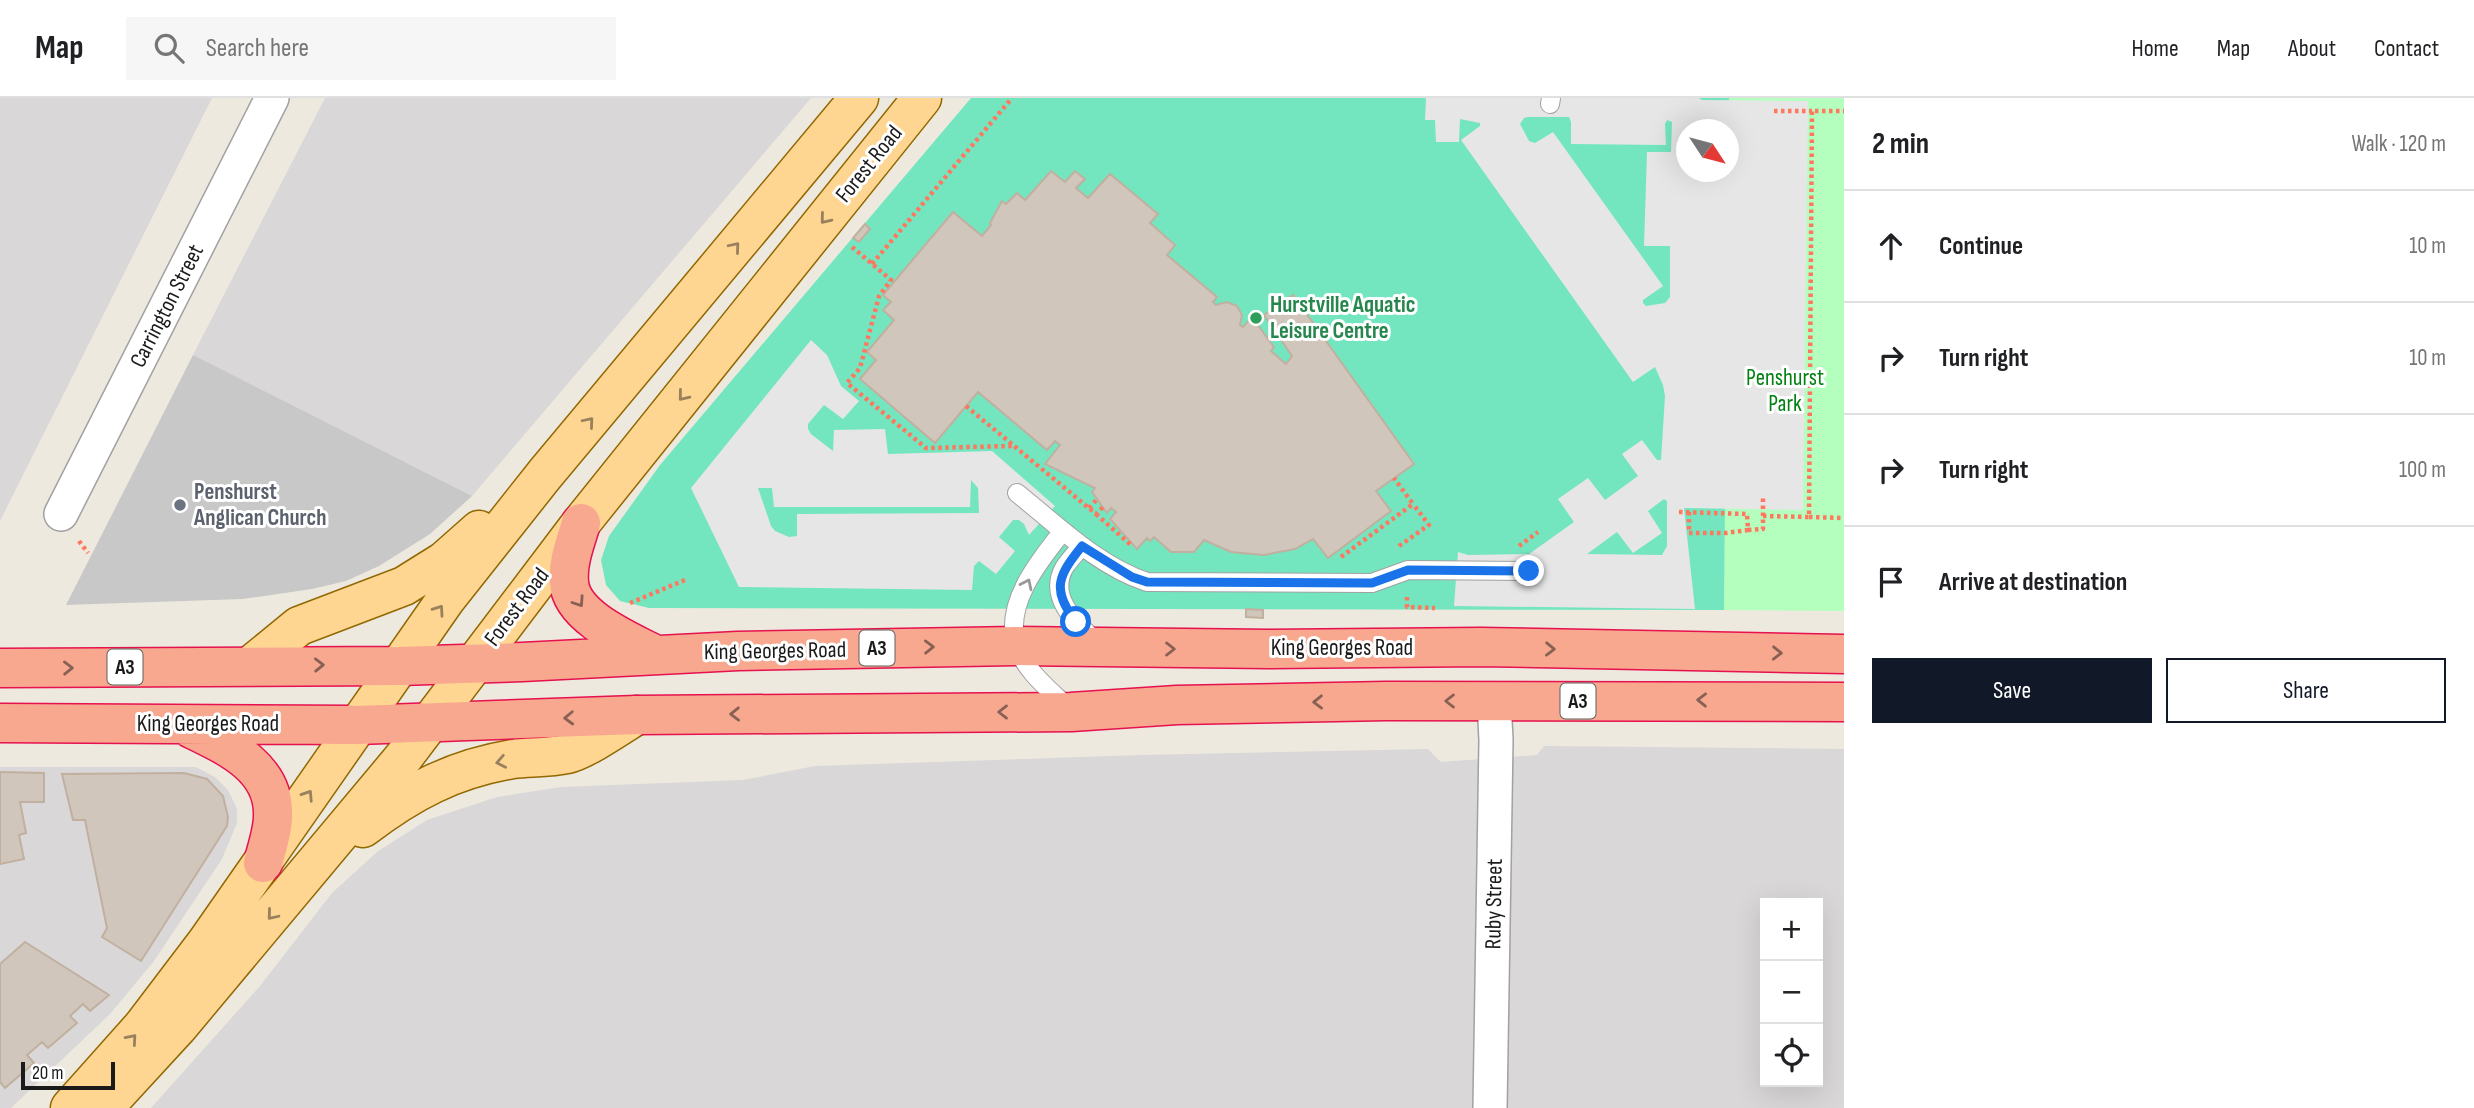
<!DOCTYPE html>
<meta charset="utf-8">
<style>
body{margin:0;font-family:"Sofia Sans Condensed",sans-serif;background:#f6f6f6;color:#202124}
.controls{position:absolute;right:21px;bottom:21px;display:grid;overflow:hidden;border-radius:0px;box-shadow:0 7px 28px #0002}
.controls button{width:63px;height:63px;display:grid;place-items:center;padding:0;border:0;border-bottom:2px solid #e0e0e0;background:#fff;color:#202124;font:35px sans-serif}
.compass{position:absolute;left:1676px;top:21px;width:63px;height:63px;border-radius:50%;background:#fff;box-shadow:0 7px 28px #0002;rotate:126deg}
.scale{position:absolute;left:21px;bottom:18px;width:94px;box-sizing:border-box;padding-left:7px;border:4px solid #1a1a1a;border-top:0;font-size:19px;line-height:24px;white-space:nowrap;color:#1a1a1a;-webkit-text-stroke:5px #fff;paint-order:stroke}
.stop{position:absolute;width:21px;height:21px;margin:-16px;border:5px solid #1a73e8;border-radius:50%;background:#fff}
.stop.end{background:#1a73e8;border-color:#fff;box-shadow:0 2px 7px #0008}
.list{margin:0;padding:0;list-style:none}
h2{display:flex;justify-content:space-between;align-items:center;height:91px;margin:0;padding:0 28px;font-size:30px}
h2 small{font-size:23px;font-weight:400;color:#757577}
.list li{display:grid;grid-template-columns:46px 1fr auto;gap:21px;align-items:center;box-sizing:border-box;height:112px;padding:0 28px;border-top:2px solid #e0e0e0}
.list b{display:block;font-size:26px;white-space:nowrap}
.list em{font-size:23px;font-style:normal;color:#757577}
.actions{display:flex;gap:14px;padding:21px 28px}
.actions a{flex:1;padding:16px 0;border:2px solid #111827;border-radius:0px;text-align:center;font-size:24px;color:#111827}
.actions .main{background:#111827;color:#fff}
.icon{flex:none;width:38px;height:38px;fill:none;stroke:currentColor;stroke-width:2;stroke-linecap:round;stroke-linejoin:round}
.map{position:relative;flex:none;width:1844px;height:1010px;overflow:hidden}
header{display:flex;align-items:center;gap:42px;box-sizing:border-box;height:98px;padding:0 35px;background:#fff;border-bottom:2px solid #e0e0e0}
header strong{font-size:33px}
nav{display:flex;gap:38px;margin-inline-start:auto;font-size:24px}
.search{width:490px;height:63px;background:#f6f6f6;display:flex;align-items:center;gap:18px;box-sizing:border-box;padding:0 24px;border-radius:0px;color:#757577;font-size:26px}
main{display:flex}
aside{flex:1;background:#fff}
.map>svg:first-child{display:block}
</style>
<header>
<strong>Map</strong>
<div class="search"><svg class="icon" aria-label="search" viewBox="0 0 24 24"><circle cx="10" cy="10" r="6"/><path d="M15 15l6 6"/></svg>Search here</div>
<nav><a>Home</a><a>Map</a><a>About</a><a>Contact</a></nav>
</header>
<main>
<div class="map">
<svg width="1844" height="1010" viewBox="0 0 1844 1010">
<rect width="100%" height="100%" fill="#eee9de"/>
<path fill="#d9d7d7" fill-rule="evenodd" d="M0,0H212L0,423Z
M325,0H811L472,398L193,257Z
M1544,648L1844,651V1010H151L260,888L332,795L377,754L427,722L497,699L561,689L743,682L815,668L1141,657L1428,651L1441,664L1537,657ZM1765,805H1818V984H1765Z
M0,669H196L215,679L228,692L237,711V725L222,761L154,863L110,916L11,1010H0Z"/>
<path fill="#c8c8c8" d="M193,257L472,398L430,436L379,468L346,483L312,491L243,501L66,507Z"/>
<path fill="#b4ffbe" d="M1729,0H1844V513L1724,512Z"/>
<path fill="#73e6c0" d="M971,0H1729L1728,31L1686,32V74H1728L1724,512L649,510L620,503L606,487L601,462L609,438L660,367Z"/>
<path fill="#e6e6e6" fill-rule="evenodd" d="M1426,0H1699L1702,2L1808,3L1803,412L1684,410L1695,511L1454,508L1458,454L1468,457L1529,456L1574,424L1558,401L1588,380L1605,402L1638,378L1622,356L1642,342L1657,362H1661L1665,298L1663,287L1655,269L1633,284L1461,42L1480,28V25L1460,21L1459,44H1436L1435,22H1425ZM1528,19H1569L1571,24V46L1666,47L1665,26L1667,22L1672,24L1671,54H1647L1644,148H1670V199L1665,205L1646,208L1643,205V202L1663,188L1553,34L1535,45L1529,43L1520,26L1524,20ZM1686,32H1728V74H1686ZM1664,401L1667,403V448L1662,457L1587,456L1617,434L1633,455L1662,435L1648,413Z
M811,242L827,257L841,288L859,303L843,321L824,307L808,326V331L811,336L833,353L834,332L885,331L888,356L992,353L1055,408L1029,437L1024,426L1019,422H1013L999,439L1015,453L996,476L979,463L974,468L972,492L739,489L691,390ZM971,382L978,390L979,415L797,416V438L789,439L775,433L771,428L758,390H772L774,409H970Z"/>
<path fill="#d1c6bb" stroke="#c1b09f" stroke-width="2" d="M1051,73L1065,84L1075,73L1085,81L1076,90L1088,100L1110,76L1158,116L1150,125L1175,147L1167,157L1217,199L1213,204L1216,207L1227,204L1237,208L1242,217L1240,227L1243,229L1252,219L1274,249L1271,253L1286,266L1292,258L1264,217L1293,197L1414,366L1376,393L1391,413L1328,460L1313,441L1295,451L1264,457L1231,454L1204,442L1194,454H1171L1154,439L1150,443L1147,440L1137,451L1110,421L1116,414L1111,410L1107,415L1092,394L1095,390L1045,366L1060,347L1055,343L1047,352L978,294L935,345L860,281L876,262L867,254L894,222L883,212L891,204L883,197L953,114L982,138L991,127L990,125L1002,103L1006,106L1017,95L1025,102Z
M865,126L870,131L859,144L853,140Z
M1246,511L1263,512V520L1246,519Z
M0,674L44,675V704H20L26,735L19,737L24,761L0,766Z
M184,675L207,681L223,698L228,719L227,728L141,863L102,839L107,830L85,722H73L62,676Z
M25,844L109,897L90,913L83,906L70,918L77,925L48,950L42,944L27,957L34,965L5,990L0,984V866Z"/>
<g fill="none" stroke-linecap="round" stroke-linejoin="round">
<g stroke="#a1a1a1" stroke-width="20">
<path id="service" d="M1550,6L1551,0
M1017,395C1057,427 1098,468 1147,484L1372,485L1408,472L1529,473
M1063,433C1039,463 1003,507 1017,548C1025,573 1050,592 1068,610
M1082,448C1076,455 1069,462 1064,470C1047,501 1079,527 1098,546"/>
</g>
<g stroke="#a1a1a1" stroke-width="36">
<path id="minor" d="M61,416L272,0
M1490,1010L1496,642L1494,603"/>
</g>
<g stroke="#916800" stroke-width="41">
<path id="primary" d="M250,568L299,528L404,488L444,463L479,432
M363,730C410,694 453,671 513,661C530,659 549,660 567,656C583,653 621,627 637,617
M70,1010L143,928L206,845L446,501L545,376L859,0
M101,1010L109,1004L178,929L403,660L581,425L922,0"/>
</g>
<g stroke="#e6114f" stroke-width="41">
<path id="trunk" d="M581,425C576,443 567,464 569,484C571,519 627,542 654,556
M0,570L399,568L522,564L738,553L1016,548L1269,551L1481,549L1844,556
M0,625L357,627L637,617L1071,614L1177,607L1386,603L1844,604
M190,630C227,648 275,669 273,718C273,733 267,750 263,765"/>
</g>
<path stroke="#ff775e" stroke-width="4.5" stroke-dasharray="3.5 3.5" stroke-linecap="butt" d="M1774,13H1812
M852,149L891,182L879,198L860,270L847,285L926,350L1014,348
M872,166L1012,0
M966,308L1096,416L1103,409
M1089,410L1097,401
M1679,414L1747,416L1748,432L1763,431V398
M1689,414V435H1726L1748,432
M1096,416L1132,448
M1763,418L1809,419L1812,13H1844
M1809,419L1844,420
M79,443L88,455
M1399,448L1429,427L1413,406
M1519,448L1538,434
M1341,459L1413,406L1394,380
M1407,499V509L1435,510
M630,505L685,482"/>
<use href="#service" stroke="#fff" stroke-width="18"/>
<use href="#minor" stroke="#fff" stroke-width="33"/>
<use href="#primary" stroke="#ffd592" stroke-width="38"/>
<use href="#trunk" stroke="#f7a88f" stroke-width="38"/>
</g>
<defs><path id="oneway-chevron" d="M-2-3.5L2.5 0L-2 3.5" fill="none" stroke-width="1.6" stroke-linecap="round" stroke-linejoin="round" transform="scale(1.75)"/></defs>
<g stroke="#98815c">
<use href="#oneway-chevron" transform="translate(825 121) rotate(129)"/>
<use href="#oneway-chevron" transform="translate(735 149) rotate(-50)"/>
<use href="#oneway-chevron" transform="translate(683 298) rotate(129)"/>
<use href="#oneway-chevron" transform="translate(589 324) rotate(-50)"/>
<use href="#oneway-chevron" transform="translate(439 512) rotate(-55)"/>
<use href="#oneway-chevron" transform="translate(501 664) rotate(169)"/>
<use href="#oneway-chevron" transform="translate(308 697) rotate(-57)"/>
<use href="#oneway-chevron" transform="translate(272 817) rotate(130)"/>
<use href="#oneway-chevron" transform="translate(132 941) rotate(-49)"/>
</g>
<use stroke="#989898" href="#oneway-chevron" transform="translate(1027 486) rotate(-64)"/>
<g stroke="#886154">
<use href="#oneway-chevron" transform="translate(579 504) rotate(56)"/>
<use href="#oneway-chevron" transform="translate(929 549) rotate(-1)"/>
<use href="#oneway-chevron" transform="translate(1170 551)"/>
<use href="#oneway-chevron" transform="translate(1550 551) rotate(1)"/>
<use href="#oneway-chevron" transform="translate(1777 555) rotate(1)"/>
<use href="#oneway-chevron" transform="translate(319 567) rotate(-1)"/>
<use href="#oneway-chevron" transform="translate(68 570) rotate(-1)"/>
<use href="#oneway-chevron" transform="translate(1702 602) rotate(-179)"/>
<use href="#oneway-chevron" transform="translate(1450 603) rotate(180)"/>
<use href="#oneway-chevron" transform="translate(1318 604) rotate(179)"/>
<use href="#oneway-chevron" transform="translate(1003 614) rotate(180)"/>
<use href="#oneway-chevron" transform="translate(735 616) rotate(179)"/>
<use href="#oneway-chevron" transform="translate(569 620) rotate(178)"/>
</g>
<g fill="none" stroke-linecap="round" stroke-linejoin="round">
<path stroke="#1a73e8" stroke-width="9" d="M1076,524C1051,491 1058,478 1082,448L1132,479L1147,484L1372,485L1408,472L1529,473"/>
</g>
<circle fill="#2e9e5b" stroke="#fff" stroke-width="2.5" cx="1256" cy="220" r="7"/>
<circle fill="#6b7280" stroke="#fff" stroke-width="2.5" cx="180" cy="407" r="7"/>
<g text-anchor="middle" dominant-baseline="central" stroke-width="6" stroke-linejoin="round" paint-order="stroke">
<g fill="#fff" stroke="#5f5f5f" stroke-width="2">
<rect x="859.5" y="532.5" width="35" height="35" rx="5"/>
<rect x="107.5" y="551.5" width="35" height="35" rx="5"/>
<rect x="1560.5" y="585.5" width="35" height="35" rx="5"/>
</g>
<g font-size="21" font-weight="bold" fill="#1a1a1a">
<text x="877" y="550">A3</text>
<text x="125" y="569">A3</text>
<text x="1578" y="603">A3</text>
</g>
<g font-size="23" fill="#1a1a1a" stroke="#fff">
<text transform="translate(869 66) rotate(-51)">Forest Road</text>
<text transform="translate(167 208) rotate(-63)">Carrington Street</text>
<text transform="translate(517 509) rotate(-53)">Forest Road</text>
<text x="1342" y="550">King Georges Road</text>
<text transform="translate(775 553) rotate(-1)">King Georges Road</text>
<text x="208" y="626">King Georges Road</text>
<text transform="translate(1494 806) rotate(-89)">Ruby Street</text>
</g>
<g font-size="23" font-weight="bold" fill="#27864d" stroke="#fff" text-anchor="start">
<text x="1270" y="207">Hurstville Aquatic<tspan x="1270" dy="26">Leisure Centre</tspan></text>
</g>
<g font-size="23" fill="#008111" stroke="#fff">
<text x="1785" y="280">Penshurst<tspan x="1785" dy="26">Park</tspan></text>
</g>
<g font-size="23" font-weight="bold" fill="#5b616d" stroke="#fff" text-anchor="start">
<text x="194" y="394">Penshurst<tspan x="194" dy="26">Anglican Church</tspan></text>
</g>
</g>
</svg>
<div class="controls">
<button>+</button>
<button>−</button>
<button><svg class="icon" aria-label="locate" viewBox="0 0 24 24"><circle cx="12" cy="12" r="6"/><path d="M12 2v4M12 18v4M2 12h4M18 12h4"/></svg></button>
</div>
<svg class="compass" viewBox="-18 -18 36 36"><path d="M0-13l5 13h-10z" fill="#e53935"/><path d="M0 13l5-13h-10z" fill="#757577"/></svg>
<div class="scale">20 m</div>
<div class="stop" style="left:1076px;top:524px"></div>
<div class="stop end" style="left:1529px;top:473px"></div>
</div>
<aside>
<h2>2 min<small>Walk · 120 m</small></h2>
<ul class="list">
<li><svg class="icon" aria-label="ahead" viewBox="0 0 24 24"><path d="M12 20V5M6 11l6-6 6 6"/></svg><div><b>Continue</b></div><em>10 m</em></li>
<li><svg class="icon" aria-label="right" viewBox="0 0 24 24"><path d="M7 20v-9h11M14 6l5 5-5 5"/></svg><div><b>Turn right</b></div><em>10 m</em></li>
<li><svg class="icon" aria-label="right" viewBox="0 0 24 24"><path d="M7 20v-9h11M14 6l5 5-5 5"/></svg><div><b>Turn right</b></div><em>100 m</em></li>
<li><svg class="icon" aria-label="arrive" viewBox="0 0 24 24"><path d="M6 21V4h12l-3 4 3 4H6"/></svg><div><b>Arrive at destination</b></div></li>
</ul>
<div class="actions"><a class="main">Save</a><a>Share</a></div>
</aside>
</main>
